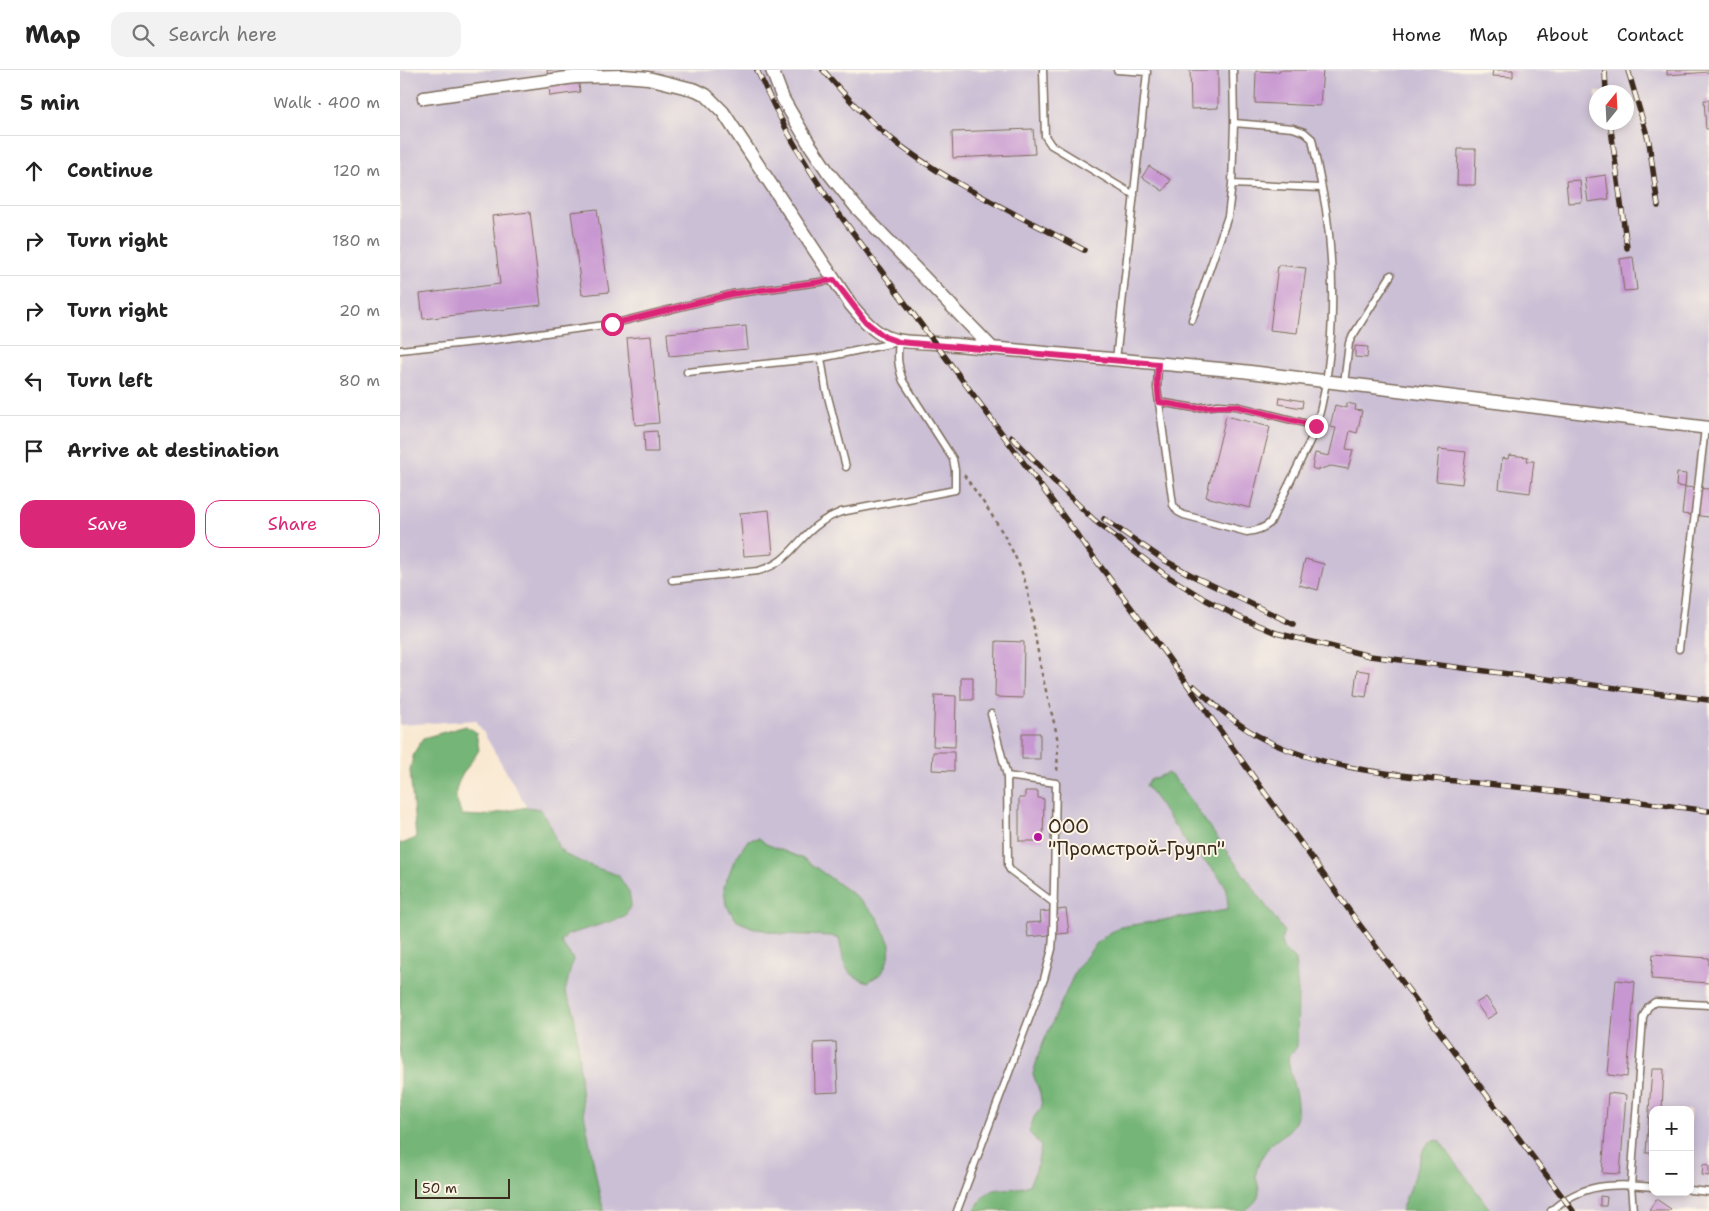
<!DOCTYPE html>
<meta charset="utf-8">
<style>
body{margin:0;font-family:"Shantell Sans",sans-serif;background:#f2f2f2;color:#222}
.controls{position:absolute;right:15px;bottom:15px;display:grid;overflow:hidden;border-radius:10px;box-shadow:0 2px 8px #0003}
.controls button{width:45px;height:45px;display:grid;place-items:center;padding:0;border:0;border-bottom:1px solid #e0e0e0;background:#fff;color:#222;font:25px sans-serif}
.compass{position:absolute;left:1189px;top:15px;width:45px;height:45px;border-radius:50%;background:#fff;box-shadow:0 2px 8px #0003;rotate:18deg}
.scale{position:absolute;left:15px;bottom:12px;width:95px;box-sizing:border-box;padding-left:5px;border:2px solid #3b2a1e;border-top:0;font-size:14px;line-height:18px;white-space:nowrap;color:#3b2a1e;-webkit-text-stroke:4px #fcf5e5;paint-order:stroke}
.stop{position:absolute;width:15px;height:15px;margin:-11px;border:4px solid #db2777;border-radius:50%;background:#fff}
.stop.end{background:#db2777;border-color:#fff;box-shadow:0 1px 5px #0008}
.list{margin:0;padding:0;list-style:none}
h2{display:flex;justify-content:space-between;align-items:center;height:65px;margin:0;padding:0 20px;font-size:21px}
h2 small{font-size:16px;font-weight:400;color:#767676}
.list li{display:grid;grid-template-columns:32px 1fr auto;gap:15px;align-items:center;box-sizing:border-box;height:70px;padding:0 20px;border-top:1px solid #e0e0e0}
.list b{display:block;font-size:19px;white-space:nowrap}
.list em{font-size:16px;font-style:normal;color:#767676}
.actions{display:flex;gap:10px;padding:15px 20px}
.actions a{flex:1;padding:11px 0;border:1px solid #db2777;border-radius:15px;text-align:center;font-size:18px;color:#db2777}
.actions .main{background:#db2777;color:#fff}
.icon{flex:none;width:28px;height:28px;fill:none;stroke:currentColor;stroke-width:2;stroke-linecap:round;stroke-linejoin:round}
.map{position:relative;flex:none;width:1309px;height:1141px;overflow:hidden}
header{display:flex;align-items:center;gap:30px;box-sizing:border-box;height:70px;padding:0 25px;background:#fff;border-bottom:1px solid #e0e0e0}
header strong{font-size:24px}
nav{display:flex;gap:28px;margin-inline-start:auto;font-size:18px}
.search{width:350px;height:45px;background:#f2f2f2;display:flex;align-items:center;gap:12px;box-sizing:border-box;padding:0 18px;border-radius:15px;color:#767676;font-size:19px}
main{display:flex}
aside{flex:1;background:#fff}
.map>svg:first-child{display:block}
</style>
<header>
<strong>Map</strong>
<div class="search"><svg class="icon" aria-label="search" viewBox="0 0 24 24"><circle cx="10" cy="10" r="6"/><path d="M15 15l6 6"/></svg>Search here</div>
<nav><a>Home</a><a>Map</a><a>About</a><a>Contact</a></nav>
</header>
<main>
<aside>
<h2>5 min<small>Walk · 400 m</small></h2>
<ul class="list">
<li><svg class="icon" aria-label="ahead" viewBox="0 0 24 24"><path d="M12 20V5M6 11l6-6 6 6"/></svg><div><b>Continue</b></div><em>120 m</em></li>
<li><svg class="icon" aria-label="right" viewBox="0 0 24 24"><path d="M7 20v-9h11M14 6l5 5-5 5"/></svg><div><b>Turn right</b></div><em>180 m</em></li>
<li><svg class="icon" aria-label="right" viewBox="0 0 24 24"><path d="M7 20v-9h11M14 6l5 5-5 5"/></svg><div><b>Turn right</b></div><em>20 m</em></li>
<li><svg class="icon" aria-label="left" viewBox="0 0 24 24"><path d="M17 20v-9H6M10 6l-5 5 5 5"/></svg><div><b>Turn left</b></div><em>80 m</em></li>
<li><svg class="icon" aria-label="arrive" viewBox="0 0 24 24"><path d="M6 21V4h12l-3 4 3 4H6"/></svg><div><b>Arrive at destination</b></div></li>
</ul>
<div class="actions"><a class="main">Save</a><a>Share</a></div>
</aside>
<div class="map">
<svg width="1309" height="1141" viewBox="0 0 1309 1141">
<rect width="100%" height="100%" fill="#fcf5e5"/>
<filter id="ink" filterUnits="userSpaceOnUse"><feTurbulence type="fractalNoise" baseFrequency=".02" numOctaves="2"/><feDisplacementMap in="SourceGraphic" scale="10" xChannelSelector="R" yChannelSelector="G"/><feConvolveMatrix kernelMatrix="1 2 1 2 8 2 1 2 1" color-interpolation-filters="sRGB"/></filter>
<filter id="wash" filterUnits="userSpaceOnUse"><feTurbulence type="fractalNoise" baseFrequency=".0096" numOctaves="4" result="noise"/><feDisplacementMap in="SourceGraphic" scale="20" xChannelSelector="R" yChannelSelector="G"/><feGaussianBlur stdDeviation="1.12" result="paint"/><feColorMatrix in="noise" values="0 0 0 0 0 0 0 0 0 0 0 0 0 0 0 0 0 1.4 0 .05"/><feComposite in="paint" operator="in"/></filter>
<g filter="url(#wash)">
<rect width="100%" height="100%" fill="#f9e9d3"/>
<path fill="#cbbfd5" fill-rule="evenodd" d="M0,0H1309V1141H204L200,1127L182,1033L177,966L173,938L165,922L167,910L161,872L218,805L194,797L168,786L158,777L151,756L140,739L127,737L76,650L0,655ZM1196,22H1226V52H1196ZM1253,1040H1290V1122H1253Z"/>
<path fill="#74b577" stroke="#58704a" d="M66,656L76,662L79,680C71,694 55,709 56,726C56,731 60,739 62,745L82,746L127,737L140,739L151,756L158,777L168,786L194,797L218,805L229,822L231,834L225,847L167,865L161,872L173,889L165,922L173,938L177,966L182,1033L200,1127L204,1141H0V772L2,774L16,768L10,700L14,683L23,668Z
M768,703L775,709L884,861C878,877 884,880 895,890L898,921L897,977L888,987C889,1006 899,1025 897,1044C896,1061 878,1066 868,1078C863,1084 856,1097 856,1106C856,1110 859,1116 859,1121C859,1131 851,1136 844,1141H575C589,1108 604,1125 629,1115L636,1100L641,1076L629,1062L634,1047L642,1037L640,1023L633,1004L640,980L676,900L696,874L708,864L720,857L827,840L828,833L825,815L811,797L793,782L746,715L750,710Z
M359,768L366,774L404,789L454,825L477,847L490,874L489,887L482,903L468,912C441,903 445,894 439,869L431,866L381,864L354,858L337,851L326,835L324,817L334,791L348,770Z
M1039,1070L1091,1141H1001L1023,1081L1029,1072Z"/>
<g id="blocks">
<path fill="#c797d2" d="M147,0H177L180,22L150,26Z
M790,0H818V38L791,39Z
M879,0H923L920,36L855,33L856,1L879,2Z
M1093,0H1113V7L1092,6Z
M1267,0H1309V2L1267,5Z
M1304,30H1309V59H1306Z
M633,59L635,84L553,88L552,62Z
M1058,79H1076L1075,115H1057Z
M749,96L771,110L763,121L742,107Z
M1206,105L1209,129L1188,132L1185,108Z
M1180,110L1182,132L1168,133L1166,111Z
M197,139L209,222L182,225L171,142Z
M130,142L141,235L23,249L20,224L100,214L92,146Z
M1233,187L1237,220L1224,221L1220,189Z
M878,195L906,198L897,263L870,260Z
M346,256L348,279L269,286L267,263Z
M251,266L259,353L235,355L227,268Z
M955,276L968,277L967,288L955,287Z
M880,327L903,331L902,338L879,334Z
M947,333L956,335L955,340L962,341L957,363L950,361L946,379L953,380L948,399L931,396L917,400L912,398L915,383L929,386L936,358L930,357L935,335L946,338Z
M826,346L870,357L850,438L806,427Z
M257,361L258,382H245L244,362Z
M1039,379L1066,382L1062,414L1036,411Z
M1109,385L1128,387L1127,391H1134L1130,423L1099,419L1102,388L1108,389Z
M1277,403L1286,404L1285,417L1276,416Z
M1285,417L1309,419V447L1282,444Z
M369,440L373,484L344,486L340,443Z
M905,489L924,494L918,520L899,515Z
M596,571L624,572L623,628L595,627Z
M957,600L970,602L966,627L954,625Z
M561,607H573V630H561Z
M535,625L556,626L555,677L533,676Z
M622,663H640V689H622Z
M533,682H554V701L532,700Z
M625,721H638V728L644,729L643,771H619V728H625Z
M666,839L669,863L628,867L626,853L641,852L640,842Z
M1253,884L1309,888V913L1251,909Z
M1216,910L1235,912L1227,1007L1208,1005Z
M1086,927L1097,943L1087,949L1076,933Z
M436,972L438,1022L415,1023L414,973Z
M1252,999H1264L1262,1040H1253V1083H1246Z
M1208,1023L1226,1025L1220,1104L1202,1103Z
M1303,1094L1309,1095V1106L1302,1105Z
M1200,1126L1207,1127L1206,1136H1200Z
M1256,1129L1271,1139L1269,1141H1249Z"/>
</g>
</g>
<g filter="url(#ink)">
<use href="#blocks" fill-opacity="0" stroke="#7e6d5d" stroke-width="1"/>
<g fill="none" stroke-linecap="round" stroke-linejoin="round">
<g stroke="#7e6d5d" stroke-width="9">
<path id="service" d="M643,0L645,66L651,75L734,125
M832,114L921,118
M792,250L828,146L832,114L834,53
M0,280L94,270L212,254L332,224L434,210
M421,288L426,319L446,397
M716,290L747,2L717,0
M758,294L757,318L773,435L778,442L784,445L847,462C856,461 863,459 870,453L914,363C935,298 936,209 926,140C922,117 917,93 912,69L904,62L893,58L834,53L833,0
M944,314L949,273L952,267L991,205
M759,332L795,338L818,335L836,336L916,356
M272,510L358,501C391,492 395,470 420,453C426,448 434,445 441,442L555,420V400L553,389L503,311C498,297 497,287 499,272L421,288L287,302
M1279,579L1305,358
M607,706L608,796L610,800L654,833
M1290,1120L1309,1122
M557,1141L644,909L652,879L653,865L656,713L607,706L591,644
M1151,1141C1181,1113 1214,1113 1253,1117
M1233,1141L1231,1115L1243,947L1248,937L1255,932L1309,935"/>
</g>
<g stroke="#7e6d5d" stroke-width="15">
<path id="minor" d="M372,0L383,29L408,72L428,102L456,137L593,279
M24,28L175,7L223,6L248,8L296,20L306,25L323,42L451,235C482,272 488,271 535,273L842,301L1309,358"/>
</g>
<path stroke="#7e6d5d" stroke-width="2.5" stroke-dasharray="4 4" stroke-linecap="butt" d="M564,405C584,433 604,461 618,493C631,521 632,552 638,582C642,609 650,635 656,661L658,673L657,704"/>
<use href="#service" stroke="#fff" stroke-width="6"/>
<use href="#minor" stroke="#fff" stroke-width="12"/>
<g stroke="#3b2a1e" stroke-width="5.5">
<path id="rail" d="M357,0C378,47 402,90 431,133L764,582L951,843L1173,1141
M423,0C442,22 462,44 484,63C544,112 617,144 684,180
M1205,0L1206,22
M1228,0L1249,72L1258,136
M1210,52L1227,178
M612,367L656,413L694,450L727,476L764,504L806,530L839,547L876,563L970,586L1309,630
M704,449L764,490L793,506L893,554
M794,616C813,634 832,651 856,665C928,705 1026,707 1106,716C1174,723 1241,732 1309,741"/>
</g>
<use href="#rail" stroke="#fcf5e5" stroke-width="4" stroke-dasharray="11" stroke-linecap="butt"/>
</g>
</g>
<g fill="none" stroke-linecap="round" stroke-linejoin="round" filter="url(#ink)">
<path stroke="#db2777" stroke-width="6" d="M212,254L332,224L434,210L466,252L485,267L499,272L758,294L757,311L759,332L794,338L818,336H836L916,356"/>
</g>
<circle fill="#b5179e" stroke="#fcf5e5" stroke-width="2" cx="638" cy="767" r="5"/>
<g text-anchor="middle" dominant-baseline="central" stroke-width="4" stroke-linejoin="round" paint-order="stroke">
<g font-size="19" fill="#3b2a1e" stroke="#fcf5e5" text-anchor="start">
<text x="648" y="756">ООО<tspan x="648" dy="22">"Промстрой-Групп"</tspan></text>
</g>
</g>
</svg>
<div class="controls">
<button>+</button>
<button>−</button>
</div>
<svg class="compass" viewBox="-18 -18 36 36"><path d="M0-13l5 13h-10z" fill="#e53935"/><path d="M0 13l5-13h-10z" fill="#767676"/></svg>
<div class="scale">50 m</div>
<div class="stop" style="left:212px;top:254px"></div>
<div class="stop end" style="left:916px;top:356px"></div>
</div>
</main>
